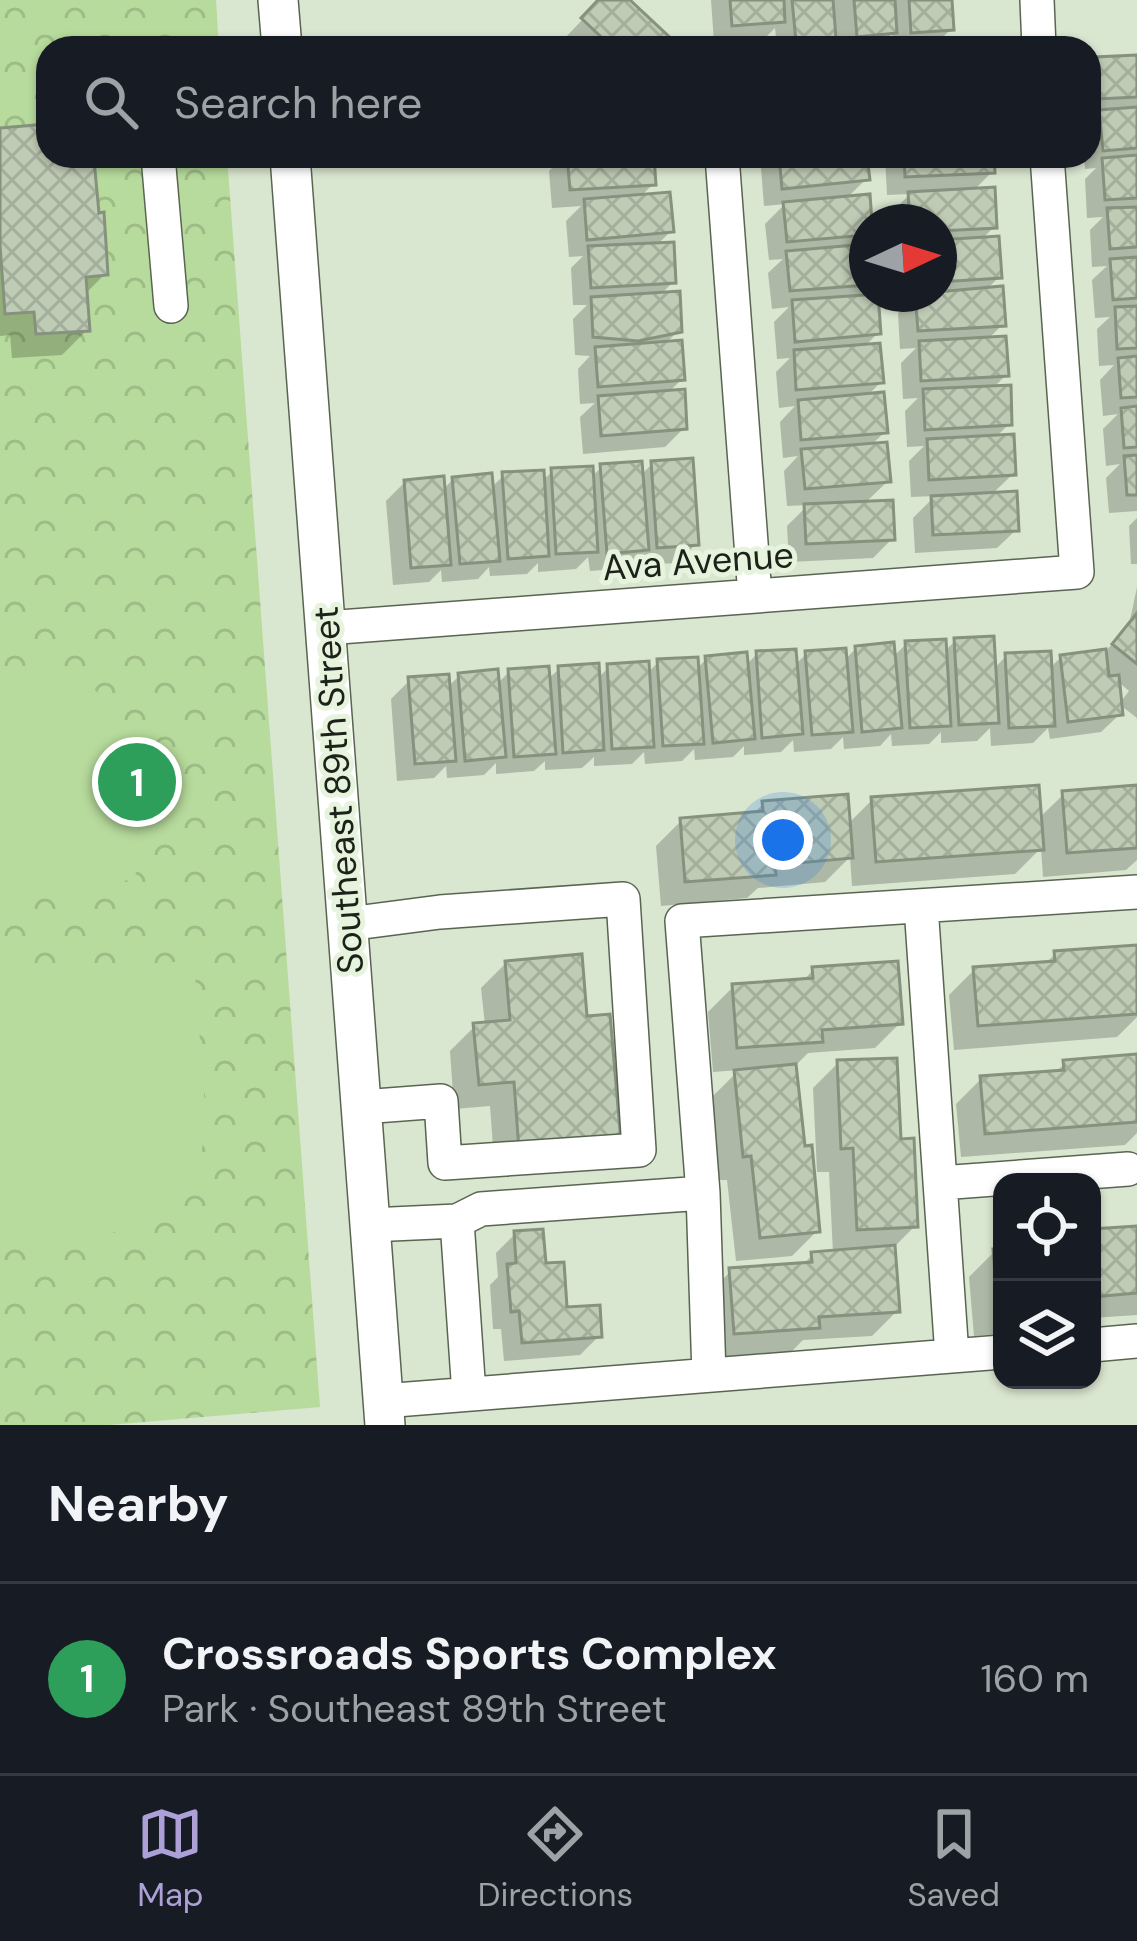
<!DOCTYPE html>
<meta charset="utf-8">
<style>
body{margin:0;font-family:"DM Sans",sans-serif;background:#20242c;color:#f1f3f6}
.controls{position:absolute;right:36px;bottom:36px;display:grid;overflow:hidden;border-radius:24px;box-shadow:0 3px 9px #0004}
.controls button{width:108px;height:108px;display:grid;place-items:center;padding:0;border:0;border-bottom:3px solid #363941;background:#171b24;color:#f1f3f6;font:60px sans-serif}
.compass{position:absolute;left:849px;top:204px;width:108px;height:108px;border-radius:50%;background:#171b24;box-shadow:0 3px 9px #0004;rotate:86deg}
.you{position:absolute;left:783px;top:840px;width:42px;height:42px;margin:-30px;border:9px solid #fff;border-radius:50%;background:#1a73e8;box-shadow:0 0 0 18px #1a73e833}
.badge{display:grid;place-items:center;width:78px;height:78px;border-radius:50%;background:#aca0d7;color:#fff;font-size:39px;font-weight:700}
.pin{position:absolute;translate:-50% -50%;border:6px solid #fff;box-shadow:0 3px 12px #0006}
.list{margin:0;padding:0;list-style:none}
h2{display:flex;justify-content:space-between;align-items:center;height:156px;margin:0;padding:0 48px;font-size:51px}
h2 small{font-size:39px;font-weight:400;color:#9ea1a6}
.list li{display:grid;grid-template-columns:78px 1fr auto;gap:36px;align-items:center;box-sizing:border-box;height:192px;padding:0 48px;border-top:3px solid #363941}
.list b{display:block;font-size:45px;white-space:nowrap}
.list p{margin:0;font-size:39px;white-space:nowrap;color:#9ea1a6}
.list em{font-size:39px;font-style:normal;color:#9ea1a6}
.icon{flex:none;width:66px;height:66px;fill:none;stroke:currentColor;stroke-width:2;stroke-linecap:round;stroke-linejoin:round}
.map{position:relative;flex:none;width:1137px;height:1425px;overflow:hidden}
.search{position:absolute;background:#171b24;box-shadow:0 3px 9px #0004;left:36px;right:36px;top:36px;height:132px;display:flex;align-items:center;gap:30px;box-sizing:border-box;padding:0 42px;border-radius:36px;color:#9ea1a6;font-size:45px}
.sheet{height:348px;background:#171b24}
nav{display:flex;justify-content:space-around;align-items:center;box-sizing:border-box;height:168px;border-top:3px solid #363941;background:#171b24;font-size:33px;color:#9ea1a6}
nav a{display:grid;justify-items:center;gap:6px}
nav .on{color:#aca0d7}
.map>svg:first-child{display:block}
</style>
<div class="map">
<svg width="1137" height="1425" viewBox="0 0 1137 1425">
<defs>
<pattern id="park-crowns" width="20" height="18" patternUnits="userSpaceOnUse" patternTransform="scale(3)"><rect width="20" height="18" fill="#b7db9c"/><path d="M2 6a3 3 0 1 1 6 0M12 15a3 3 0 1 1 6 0" fill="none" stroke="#9dbc86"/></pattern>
<pattern id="building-cross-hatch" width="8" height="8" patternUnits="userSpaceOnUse" patternTransform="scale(3)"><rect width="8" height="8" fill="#becbb5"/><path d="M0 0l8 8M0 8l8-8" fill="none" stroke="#a3ae9b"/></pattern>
</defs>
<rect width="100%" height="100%" fill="#d9e6d0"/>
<path fill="url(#park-crowns)" d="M0,0H216L219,48H48V156H227L320,1407L109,1425H0Z"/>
<path fill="#b7db9c" d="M38,676L94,689L132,729L144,781L149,841L133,880L0,889V679Z
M194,961L206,1121L198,1178L160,1220L108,1234L0,1240V971Z"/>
<path fill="#0003" d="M601,0H625L674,46L575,48L565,38Z
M711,0H949L951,29L932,48H893L892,34L878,48H838L837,33L822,48H777L775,28L763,40L714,43Z
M1137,58V511L1109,513L1106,478L1120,464L1106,466L1103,429L1118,414L1103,416L1100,380L1114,365L1099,366L1097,329L1110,317L1095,318L1092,280L1107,266L1092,267L1090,230L1103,217L1087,218L1085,179L1096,168L1085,169L1084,156H1089V124L1098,116H1089V68L1097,60Z
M48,127V156H86L105,274L84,295L87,330L62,355L12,358L10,335L0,336V131Z
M549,156H651L653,184L640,197L671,231L656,246L673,282L660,295L679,330L665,344L682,379L668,393L684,428L665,447L583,454L580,417L595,403L580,404L578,369L590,356L575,355L573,319L587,305H573L571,268L583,256L569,257L566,221L581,206L552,208L549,171L561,159L549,160Z
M773,156H864L866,179L846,199L869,222L867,237L855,248L867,247V289L859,297L878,333L864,347L881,382L866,397L885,432L870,446L888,481L864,504L892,539L873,558L789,562L787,526L808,505L787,506L784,471L798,456L783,458L780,422L795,406L779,408L776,372L790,358L777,359L774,322L789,307L772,309L768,273L783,259L769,260L765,224L785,204L764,206L761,168Z
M991,156L992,172L973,191L994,227L981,240L999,277L985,291L1002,325L987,340L1006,375L992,389L1009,424L995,438L1013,474L991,495L1016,530L997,548L915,553L913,518L935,496L911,497L909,461L924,446L907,447L905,411L918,398L903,399L901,363L916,348L900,349L898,313L911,300L896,301V294H939V222H891L890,214L910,194L887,195L885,157Z
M652,464L696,544L677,563L639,565L638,557L627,568L590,571L588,557L576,569L538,572V563L527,574L490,576L489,567L478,579L442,582L441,570L429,582L393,585L386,501L405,482L442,491L453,479L491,488L504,475L541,482L553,471L590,478L602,467L640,476Z
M1137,518V564H1131L1129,526Z
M1137,587V718L1119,704L1129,691L1116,680L1120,714L1101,732L1050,739L1048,728L1033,743L991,746L990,728L977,741L941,743V732L929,744L892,746L891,734L880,746L844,749L843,737L831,749L794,752L793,740L781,752L744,755V746L733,757L695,760L694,749L682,761L645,764L644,752L632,764L594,766V757L582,768L545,770V761L534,771L496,774V763L484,775L447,778L446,766L434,778L397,781L391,699L410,680L447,688L459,676L497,684L509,672L547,680L559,669L597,679L609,667L647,674L658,662L696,670L706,659L745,666L757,654L794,666L806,654L844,661L856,648L892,658L906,644L943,653L955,641L993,670L1006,656L1049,669L1061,657L1105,652L1129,625Z
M1137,784V860L1126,870L1043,877L1041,848L1015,874L852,886L850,857L825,882L758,888L747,898L661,906L656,846L681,821L752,815L763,804L847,825L872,800L1038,819L1064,794L1132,788Z
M1137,948V1017L1117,1037L954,1050L949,995L974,970L1044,965L1055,954Z
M506,963L584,1019L607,1017L495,1174L490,1106L454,1109L450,1051L475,1026L485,1025L481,988Z
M813,970L900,1023L875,1048L808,1053L794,1067L802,1149L817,1231L792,1256L736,1261L727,1180H719L711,1098L739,1070L713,1072L708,1012L733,987L802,982Z
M1137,1057V1133L1125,1145L961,1157L956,1104L981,1079L1054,1074L1065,1063Z
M838,1063L898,1142L915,1226L892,1249L897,1311L872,1336L803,1340L791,1352L710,1358L706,1296L731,1271L802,1266L813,1254L833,1253L829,1172H817L813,1088Z
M1137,1229V1315L1092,1318V1232Z
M515,1234L543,1267L565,1310L599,1336L580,1355L504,1361L501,1329H493L490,1285L498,1277L496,1253Z
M994,1252H1002V1334L974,1336L969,1277Z"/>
<path fill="url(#building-cross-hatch)" stroke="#86927e" stroke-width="3" d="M598,0H630L678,45L613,48L581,18Z
M730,0H784L785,22L732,26Z
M792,0H833L836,38L796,42Z
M854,0H895L897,33L857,37Z
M909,0H952L954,30L911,33Z
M1137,55V97L1098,99L1095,57Z
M1137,107V148L1103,151L1099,110Z
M48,124V156H89V161L94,160L99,213L104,212L108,275L86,277L90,331L36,334L34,312L5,314L0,245V128Z
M1137,155V198L1105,200L1102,158Z
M567,156H654L656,185L570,190Z
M779,156H867L870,180L782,189Z
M904,156H994L995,173L905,177Z
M995,187L997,228L939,231V222H910L908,192Z
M670,192L674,232L587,240L584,199Z
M870,194L872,222H867V235L787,242L783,202Z
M1137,207V247L1110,249L1107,208Z
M999,236L1002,278L939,282V240Z
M674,242L676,283L591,288L588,246Z
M867,244V285L790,291L786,251Z
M1137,257V298L1113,300L1110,259Z
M1003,286L1006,326L918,331L915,294Z
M680,291L682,332L638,341L593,337L591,297Z
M878,294L881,334L795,342L792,300Z
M1137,306V348L1117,349L1115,307Z
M1006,336L1009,376L921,381L919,341Z
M682,340L685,380L598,387L595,347Z
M880,343L884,383L796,390L794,350Z
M1137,356V397L1121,398L1118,358Z
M1011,385L1012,425L925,430L923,389Z
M685,389L687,429L601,436L598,396Z
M884,392L888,433L801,440L798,400Z
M1137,406V447L1124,448L1121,408Z
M1014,434L1016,475L929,480L927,439Z
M887,442L891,482L805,489L801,449Z
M1137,455V495H1127L1124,456Z
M693,458L699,545L657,548L651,461Z
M642,461L649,550L607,554L600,464Z
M593,466L598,552L556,554L551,468Z
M544,470L549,556L508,559L502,472Z
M492,473L500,561L460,564L452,477Z
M444,476L451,565L411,568L404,480Z
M1017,491L1019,531L933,535L931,496Z
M893,500L895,540L806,544L804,504Z
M1137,613V664L1112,644Z
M994,636L999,723L959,725L954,638Z
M946,639L951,726L910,728L905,641Z
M894,642L902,728L862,732L855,646Z
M846,648L853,732L812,735L805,651Z
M796,649L803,734L762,738L756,651Z
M1106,649L1109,676L1119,675L1123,715L1068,722L1060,655Z
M1051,651L1055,726L1009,728L1005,653Z
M747,652L755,739L713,743L705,656Z
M698,657L704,744L663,746L657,659Z
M649,661L654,747L612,749L607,664Z
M599,663L604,750L563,753L558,666Z
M549,666L556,754L514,757L508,669Z
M498,669L506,757L465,761L458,673Z
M449,674L456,761L415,764L408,677Z
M1039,785L1044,850L876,862L871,797Z
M1137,785V848L1067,853L1062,791Z
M848,794L853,858L775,865L776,875L685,882L680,818L763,811L762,801Z
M1137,945V1014L978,1026L973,967L1055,961L1054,951Z
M582,954L587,1016L610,1014L621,1142L519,1150L514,1082L479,1085L473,1023L510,1020L505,961Z
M898,961L903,1024L822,1030L823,1042L737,1048L732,984L813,978L812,967Z
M1137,1054V1122L985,1134L980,1076L1064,1070L1063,1060Z
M897,1058L901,1139L914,1138L918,1227L857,1230L853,1148L841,1149L837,1060Z
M796,1064L805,1146L812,1145L820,1232L760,1238L751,1156L743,1157L734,1070Z
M1137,1226V1293L1092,1297V1229Z
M543,1229L546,1263L564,1262L567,1307L600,1305L602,1337L522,1343L519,1311L511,1312L507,1264L516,1263L514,1231Z
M895,1245L900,1312L819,1317L820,1328L734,1334L729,1268L812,1262L811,1252Z
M993,1249H1002V1312L998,1313Z"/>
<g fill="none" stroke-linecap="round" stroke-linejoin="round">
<g stroke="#596551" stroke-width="36">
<path id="minor" d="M1037,0L1039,48
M158,156L171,306
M722,156L755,596
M326,628L1077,572L1047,156
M921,906L952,1356
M348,924L440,912L623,899L639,1150L445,1163L441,1101L362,1107
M940,1183L1128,1169
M703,1193L709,1375
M457,1221L469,1394
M370,1225L457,1221L481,1209L703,1193L682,921L1137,892
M1092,1345L1137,1341
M383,1401L1002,1352"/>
</g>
<g stroke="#596551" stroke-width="42">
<path id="major" d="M278,0L282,48
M290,156L385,1425"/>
</g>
<use href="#minor" stroke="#fff" stroke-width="33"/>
<use href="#major" stroke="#fff" stroke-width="39"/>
</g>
<g text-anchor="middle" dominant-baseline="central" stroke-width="10" stroke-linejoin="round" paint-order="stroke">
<g font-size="36" fill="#1c2119" stroke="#e6f3dd">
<text transform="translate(698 561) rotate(-4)">Ava Avenue</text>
<text transform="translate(338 790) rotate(-94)">Southeast 89th Street</text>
</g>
</g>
</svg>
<div class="controls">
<button><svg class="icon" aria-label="locate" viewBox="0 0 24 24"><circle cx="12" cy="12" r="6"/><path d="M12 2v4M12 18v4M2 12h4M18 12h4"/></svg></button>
<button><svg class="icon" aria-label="layers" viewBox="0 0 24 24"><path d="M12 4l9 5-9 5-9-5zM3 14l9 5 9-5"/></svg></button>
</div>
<svg class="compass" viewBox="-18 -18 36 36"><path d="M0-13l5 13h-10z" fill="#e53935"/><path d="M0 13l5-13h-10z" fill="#9ea1a6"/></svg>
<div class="you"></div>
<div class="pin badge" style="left:137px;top:782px;background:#2e9e5b">1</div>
<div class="search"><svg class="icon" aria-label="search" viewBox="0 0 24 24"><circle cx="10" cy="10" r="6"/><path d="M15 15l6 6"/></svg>Search here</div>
</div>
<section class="sheet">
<h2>Nearby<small></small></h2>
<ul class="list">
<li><span class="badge" style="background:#2e9e5b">1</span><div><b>Crossroads Sports Complex</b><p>Park · Southeast 89th Street</p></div><em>160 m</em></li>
</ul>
</section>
<nav>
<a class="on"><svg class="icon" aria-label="map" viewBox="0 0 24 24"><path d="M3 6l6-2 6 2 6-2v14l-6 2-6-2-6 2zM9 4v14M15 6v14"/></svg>Map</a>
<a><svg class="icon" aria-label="directions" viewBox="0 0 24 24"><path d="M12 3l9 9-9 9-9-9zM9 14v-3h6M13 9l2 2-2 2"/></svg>Directions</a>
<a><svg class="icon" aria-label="saved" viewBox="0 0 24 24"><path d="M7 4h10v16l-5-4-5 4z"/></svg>Saved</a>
</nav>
